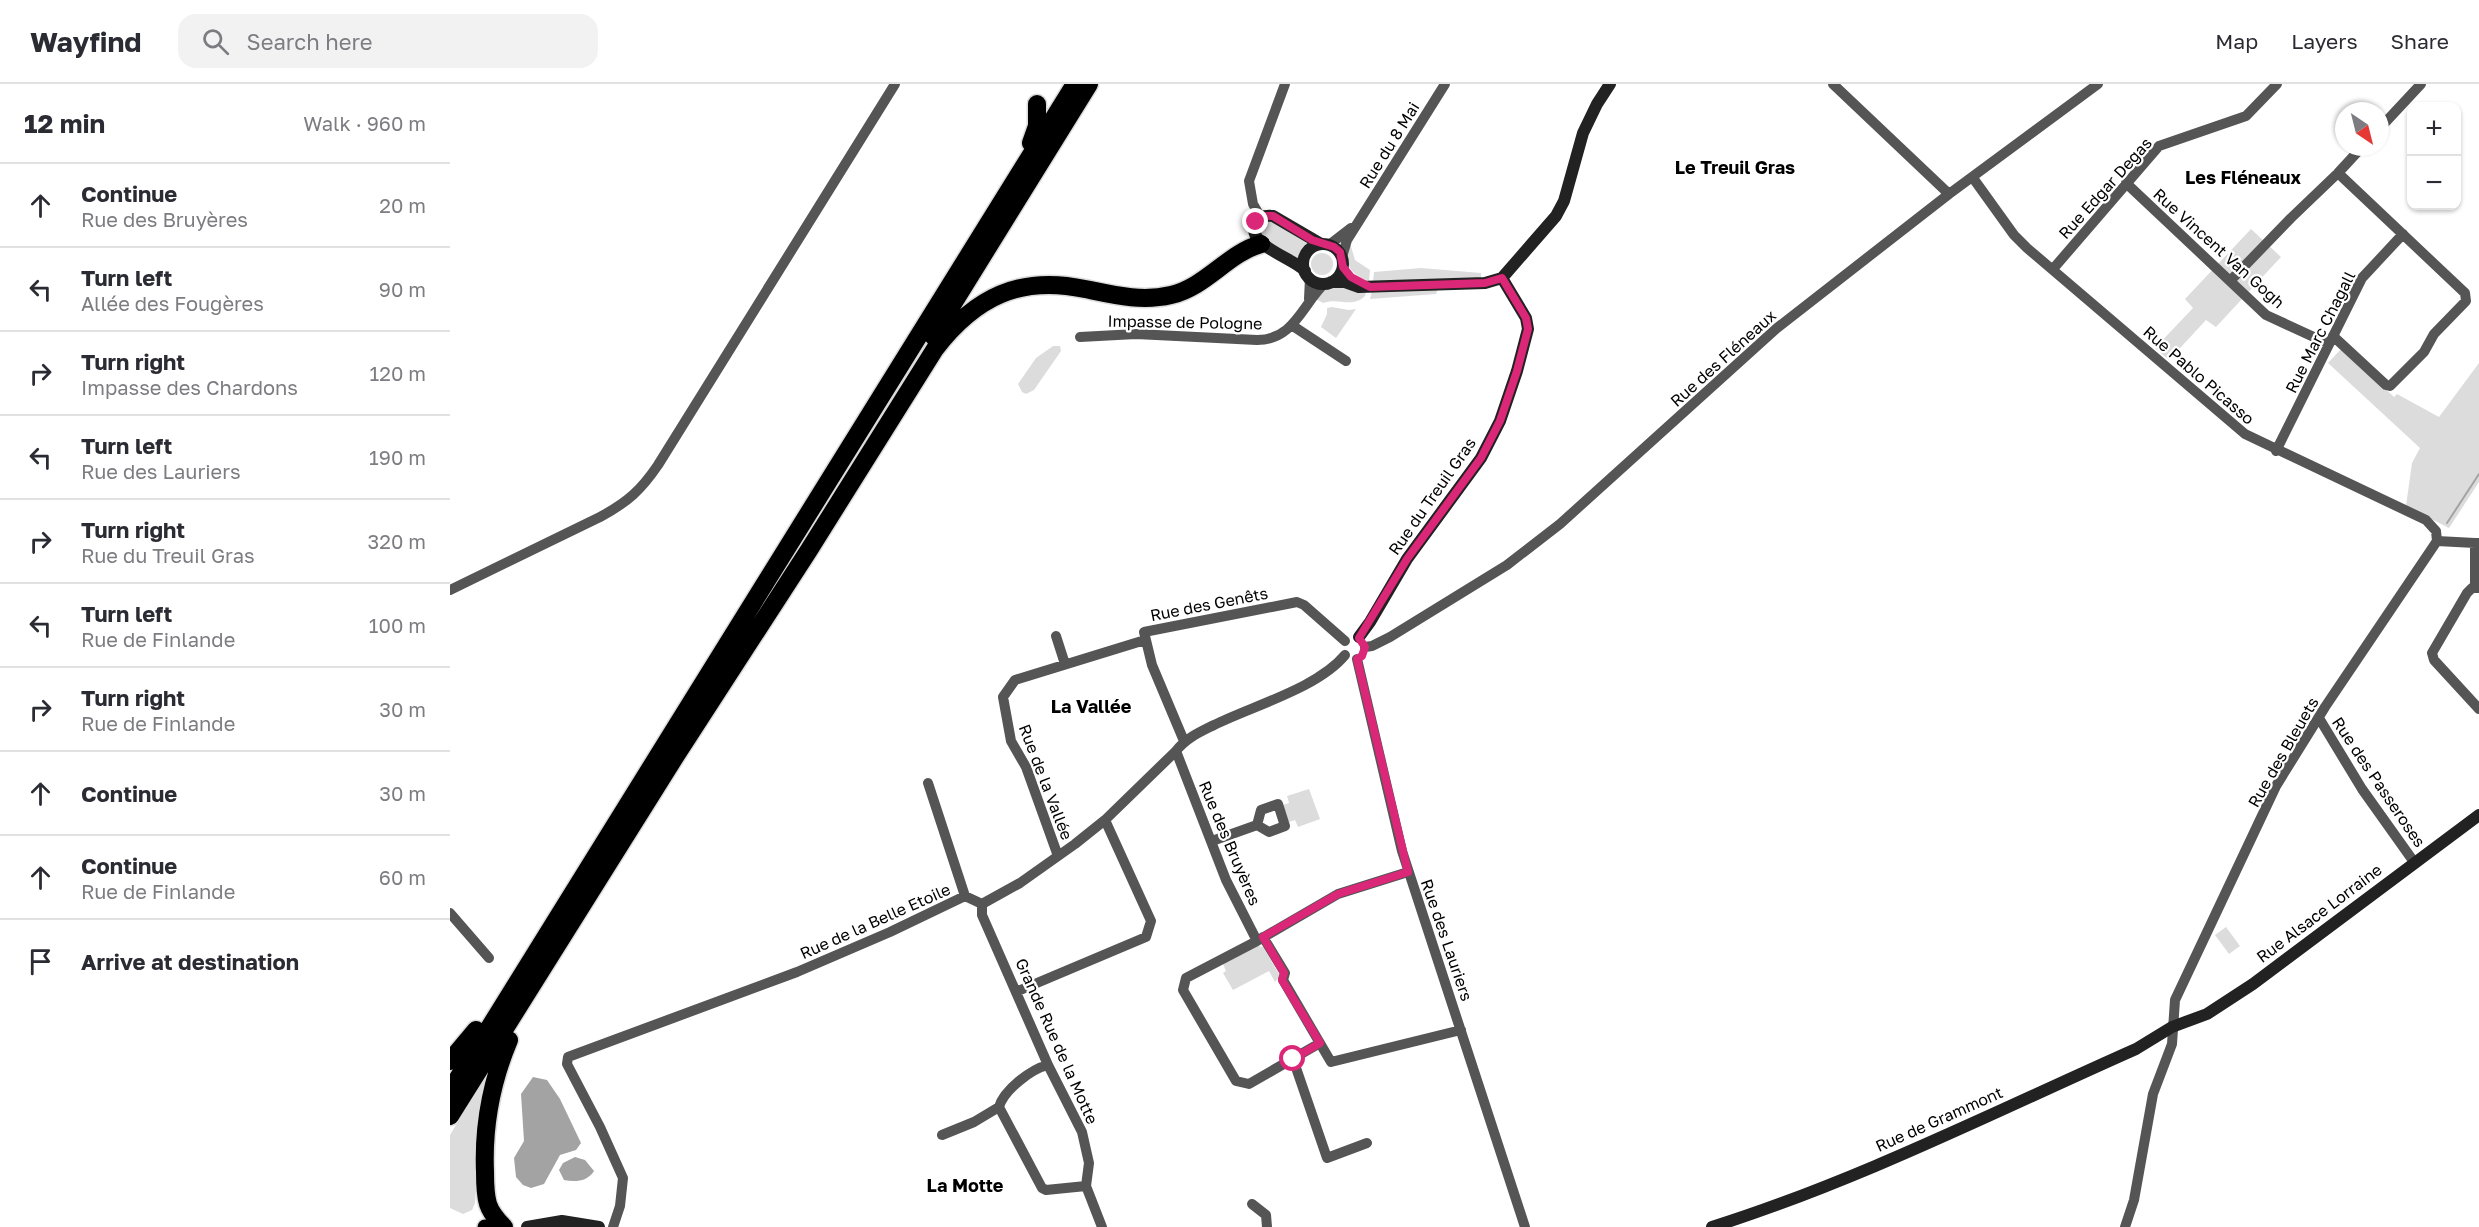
<!DOCTYPE html>
<meta charset="utf-8">
<style>
body{margin:0;font-family:"Golos Text",sans-serif;background:#f2f2f3;color:#2b2b33}
.controls{position:absolute;right:18px;top:18px;display:grid;overflow:hidden;border-radius:12px;box-shadow:0 2px 4px #0004}
.controls button{width:54px;height:54px;display:grid;place-items:center;padding:0;border:0;border-bottom:2px solid #e1e1e2;background:#fff;color:#2b2b33;font:30px sans-serif}
.compass{position:absolute;left:1885px;top:18px;width:54px;height:54px;border-radius:50%;background:#fff;box-shadow:0 2px 4px #0004;rotate:145deg}
.stop{position:absolute;width:18px;height:18px;margin:-14px;border:4px solid #db2777;border-radius:50%;background:#fff}
.stop.end{background:#db2777;border-color:#fff;box-shadow:0 2px 6px #0008}
.list{margin:0;padding:0;list-style:none}
h2{display:flex;justify-content:space-between;align-items:center;height:78px;margin:0;padding:0 24px;font-size:26px}
h2 small{font-size:20px;font-weight:400;color:#7c7c81}
.list li{display:grid;grid-template-columns:39px 1fr auto;gap:18px;align-items:center;box-sizing:border-box;height:84px;padding:0 24px;border-top:2px solid #e1e1e2}
.list b{display:block;font-size:22px;white-space:nowrap}
.list p{margin:0;font-size:20px;white-space:nowrap;color:#7c7c81}
.list em{font-size:20px;font-style:normal;color:#7c7c81}
.icon{flex:none;width:33px;height:33px;fill:none;stroke:currentColor;stroke-width:2;stroke-linecap:round;stroke-linejoin:round}
.map{position:relative;flex:none;width:2029px;height:1143px;overflow:hidden}
header{display:flex;align-items:center;gap:36px;box-sizing:border-box;height:84px;padding:0 30px;background:#fff;border-bottom:2px solid #e1e1e2}
header strong{font-size:28px}
nav{display:flex;gap:33px;margin-inline-start:auto;font-size:21px}
.search{width:420px;height:54px;background:#f2f2f3;display:flex;align-items:center;gap:15px;box-sizing:border-box;padding:0 21px;border-radius:18px;color:#7c7c81;font-size:22px}
main{display:flex}
aside{flex:1;background:#fff}
.map>svg:first-child{display:block}
</style>
<header>
<strong>Wayfind</strong>
<div class="search"><svg class="icon" aria-label="search" viewBox="0 0 24 24"><circle cx="10" cy="10" r="6"/><path d="M15 15l6 6"/></svg>Search here</div>
<nav><a>Map</a><a>Layers</a><a>Share</a></nav>
</header>
<main>
<aside>
<h2>12 min<small>Walk · 960 m</small></h2>
<ul class="list">
<li><svg class="icon" aria-label="ahead" viewBox="0 0 24 24"><path d="M12 20V5M6 11l6-6 6 6"/></svg><div><b>Continue</b><p>Rue des Bruyères</p></div><em>20 m</em></li>
<li><svg class="icon" aria-label="left" viewBox="0 0 24 24"><path d="M17 20v-9H6M10 6l-5 5 5 5"/></svg><div><b>Turn left</b><p>Allée des Fougères</p></div><em>90 m</em></li>
<li><svg class="icon" aria-label="right" viewBox="0 0 24 24"><path d="M7 20v-9h11M14 6l5 5-5 5"/></svg><div><b>Turn right</b><p>Impasse des Chardons</p></div><em>120 m</em></li>
<li><svg class="icon" aria-label="left" viewBox="0 0 24 24"><path d="M17 20v-9H6M10 6l-5 5 5 5"/></svg><div><b>Turn left</b><p>Rue des Lauriers</p></div><em>190 m</em></li>
<li><svg class="icon" aria-label="right" viewBox="0 0 24 24"><path d="M7 20v-9h11M14 6l5 5-5 5"/></svg><div><b>Turn right</b><p>Rue du Treuil Gras</p></div><em>320 m</em></li>
<li><svg class="icon" aria-label="left" viewBox="0 0 24 24"><path d="M17 20v-9H6M10 6l-5 5 5 5"/></svg><div><b>Turn left</b><p>Rue de Finlande</p></div><em>100 m</em></li>
<li><svg class="icon" aria-label="right" viewBox="0 0 24 24"><path d="M7 20v-9h11M14 6l5 5-5 5"/></svg><div><b>Turn right</b><p>Rue de Finlande</p></div><em>30 m</em></li>
<li><svg class="icon" aria-label="ahead" viewBox="0 0 24 24"><path d="M12 20V5M6 11l6-6 6 6"/></svg><div><b>Continue</b></div><em>30 m</em></li>
<li><svg class="icon" aria-label="ahead" viewBox="0 0 24 24"><path d="M12 20V5M6 11l6-6 6 6"/></svg><div><b>Continue</b><p>Rue de Finlande</p></div><em>60 m</em></li>
<li><svg class="icon" aria-label="arrive" viewBox="0 0 24 24"><path d="M6 21V4h12l-3 4 3 4H6"/></svg><div><b>Arrive at destination</b></div></li>
</ul>
</aside>
<div class="map">
<svg width="2029" height="1143" viewBox="0 0 2029 1143">
<rect width="100%" height="100%" fill="#fff"/>
<path fill="#dcdcdc" d="M820,137L861,159L852,168L849,177C838,170 808,159 811,143Z
M1801,145L1831,173L1766,243L1756,236L1719,276L1705,264L1743,224L1735,215Z
M900,159L905,176L920,186L919,197C900,190 892,179 900,159Z
M861 180a11 11 0 1 1 22 0a11 11 0 1 1-22 0Z
M971,184L1031,189V194L923,197L924,188Z
M883,202L916,208L915,212C901,225 889,213 873,219L866,215L875,205Z
M988,204L986,210L920,215L922,207Z
M882,223L899,226L906,225L886,254L871,243L877,230V224Z
M603,262H610L611,267L584,306L576,310L572,308L568,300L586,274Z
M1892,264L1944,313L1947,310L1989,333L2029,279V398L1999,444L1956,422L1962,379L1970,364L1878,279Z
M859,705L870,735L848,743L845,736L839,738L833,721L839,719L837,712Z
M1776,843L1790,862L1779,870L1765,851Z
M808,862L813,863L830,892L825,898L819,887L783,906L773,889L776,887L773,880Z
M43,978L29,1039L25,1119L22,1126L13,1130L0,1124V1051Z"/>
<path fill="#a3a3a3" d="M83,993L97,996L110,1015L131,1059L126,1066L110,1071L94,1100L81,1104L73,1101L66,1093L64,1074L74,1057L71,1010Z
M125,1073L135,1076L144,1087C137,1098 125,1098 114,1096L109,1086L113,1079Z"/>
<g fill="none" stroke-linecap="round" stroke-linejoin="round">
<path stroke="#a3a3a3" stroke-width="2" d="M1997,439L2029,390"/>
<g stroke="#dbdbdb" stroke-width="18">
<path id="primary" d="M35,1143H52"/>
</g>
<g stroke="#dbdbdb" stroke-width="21">
<path id="highway" d="M581,59L587,42V20
M483,252L639,0
M0,977L26,946
M0,1007L625,0
M0,1032L225,673L359,466L485,265C525,213 570,191 635,205C664,211 692,218 721,211C756,203 778,169 811,160
M54,1143C47,1136 41,1129 38,1120C35,1110 35,1098 35,1088C33,1041 41,999 59,956"/>
</g>
<path stroke="#555" stroke-width="10" d="M1383,0L1499,110
M1930,44L1971,0
M1523,94L1564,151L1577,164L1795,350L1976,436L1986,447L1987,457
M1676,99L1816,231L1879,260
M811,134L803,120L799,97L835,0
M879,161L901,144
M892,173L897,156L995,0
M1603,185L1709,62L1796,32L1827,0
M1780,197L1841,134L1888,89
M859,215L860,194
M843,242L896,277
M1883,252L1936,301L1940,302L1974,268L1984,250L2016,217L2015,209L1888,89L1912,63
M630,253L686,250L807,256C844,256 852,221 875,199
M1826,367L1912,194L1953,150
M1987,457L2025,459
M2025,503V459H2029
M2029,504H2022L2017,509L1982,569L1984,576L2029,625
M0,506L150,433C178,418 191,406 208,381L445,0
M606,552L615,580
M915,563L922,562L940,553L1057,481L1110,440L1327,244L1499,110L1648,0
M907,575L952,767L1075,1143
M1869,634L1912,705L1964,778
M734,657L702,581L694,548L847,518L854,521L895,557
M726,667L776,796L807,857L736,894L733,906L786,997L799,1000L870,959
M478,699L515,812
M762,757L807,741L819,748L835,742L828,720L811,726L807,741
M608,772L576,683L561,657L553,613L565,596L695,556
M532,820L570,799L625,760L655,736L726,667C736,654 750,648 764,641C802,622 868,604 895,571
M532,820V831L598,981L632,1048L639,1079L636,1102L652,1143
M0,829L39,874
M813,853L835,889L833,896L881,978L1011,946
M807,857L888,810L958,788
M568,907L696,853L701,837L655,736
M843,975L877,1074L917,1059
M598,981C581,985 554,1006 549,1023L592,1104L596,1106L636,1102
M492,1051L524,1038L549,1023
M802,1120L816,1131L817,1143
M163,1143L170,1122L173,1094L150,1043L117,980L118,973L347,888L440,848L515,812L532,820
M1675,1143L1684,1116L1703,1010L1722,960L1725,916L1826,702L1875,623L1987,457"/>
<path stroke="#222" stroke-width="12" d="M853 180a20 20 0 1 1 40 0a20 20 0 1 1-40 0Z
M855,187C844,174 792,160 807,138C811,132 817,131 823,132L871,160
M881,198H895L909,203L1035,199L1052,194L1106,132L1114,117L1133,49L1147,20L1160,0
M909,553L920,538L957,475L1031,374L1050,337L1067,287L1078,245L1076,234L1052,194
M77,1143L112,1137L149,1143
M1262,1143C1408,1097 1546,1027 1686,965L1722,943L1757,930L1803,900L2029,731"/>
<use href="#primary" stroke="#000" stroke-width="15"/>
<use href="#highway" stroke="#000" stroke-width="18"/>
</g>
<g fill="none" stroke-linecap="round" stroke-linejoin="round">
<path stroke="#db2777" stroke-width="8" d="M806,138L815,132H823L862,156L884,163L890,168L893,183L901,193L920,203L1035,199L1052,194L1076,234L1078,245L1067,287L1050,337L1031,374L957,475L909,554L915,563L912,572L907,575L958,788L888,810L813,853L834,889L832,896L870,959L843,975"/>
</g>
<g text-anchor="middle" dominant-baseline="central" stroke-width="4.5" stroke-linejoin="round" paint-order="stroke">
<g font-size="16" fill="#000" stroke="#fff">
<text transform="translate(939 61) rotate(-58)">Rue du 8 Mai</text>
<text transform="translate(1655 104) rotate(-48)">Rue Edgar Degas</text>
<text transform="translate(1769 164) rotate(42)">Rue Vincent Van Gogh</text>
<text transform="translate(735 238) rotate(1)">Impasse de Pologne</text>
<text transform="translate(1870 248) rotate(-63)">Rue Marc Chagall</text>
<text transform="translate(1273 274) rotate(-42)">Rue des Fléneaux</text>
<text transform="translate(1749 291) rotate(41)">Rue Pablo Picasso</text>
<text transform="translate(982 412) rotate(-55)">Rue du Treuil Gras</text>
<text transform="translate(759 520) rotate(-11)">Rue des Genêts</text>
<text transform="translate(1833 668) rotate(-60)">Rue des Bleuets</text>
<text transform="translate(596 698) rotate(69)">Rue de la Vallée</text>
<text transform="translate(1929 698) rotate(56)">Rue des Passeroses</text>
<text transform="translate(780 759) rotate(67)">Rue des Bruyères</text>
<text transform="translate(1869 829) rotate(-37)">Rue Alsace Lorraine</text>
<text transform="translate(425 837) rotate(-24)">Rue de la Belle Etoile</text>
<text transform="translate(997 856) rotate(71)">Rue des Lauriers</text>
<text transform="translate(607 957) rotate(66)">Grande Rue de la Motte</text>
<text transform="translate(1489 1035) rotate(-24)">Rue de Grammont</text>
</g>
<g font-size="18" font-weight="bold" fill="#000" stroke="#fff">
<text x="1285" y="83">Le Treuil Gras</text>
<text x="1793" y="93">Les Fléneaux</text>
<text x="641" y="622">La Vallée</text>
<text x="515" y="1101">La Motte</text>
</g>
</g>
</svg>
<div class="controls">
<button>+</button>
<button>−</button>
</div>
<svg class="compass" viewBox="-18 -18 36 36"><path d="M0-13l5 13h-10z" fill="#e53935"/><path d="M0 13l5-13h-10z" fill="#7c7c81"/></svg>
<div class="stop" style="left:843px;top:975px"></div>
<div class="stop end" style="left:806px;top:138px"></div>
</div>
</main>
